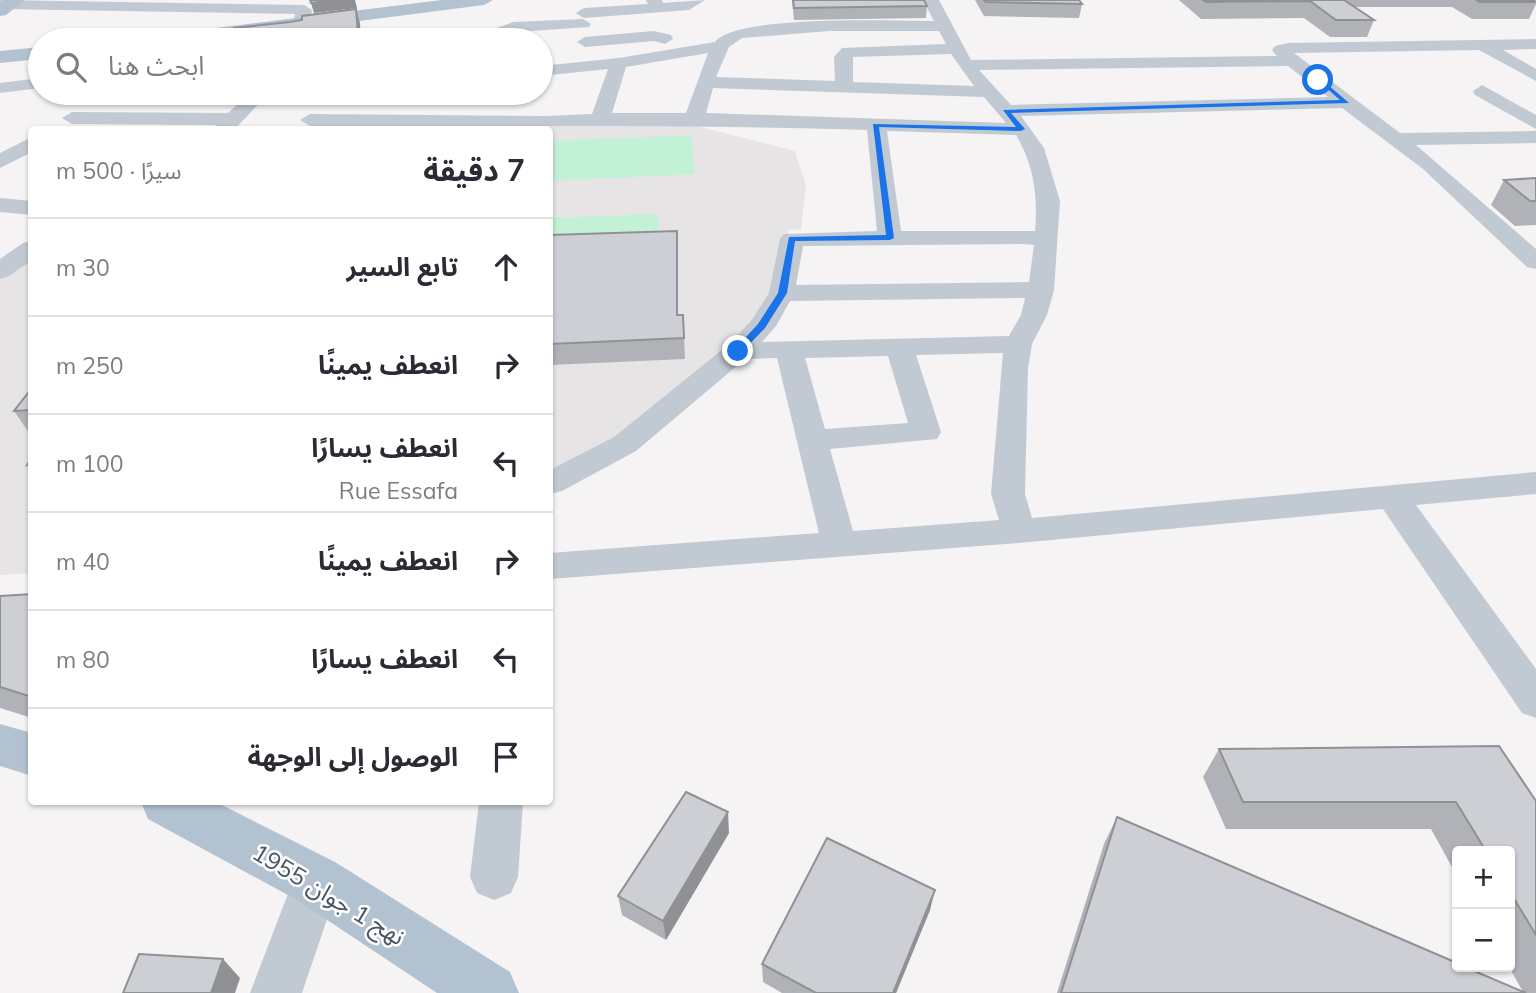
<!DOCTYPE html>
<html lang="ar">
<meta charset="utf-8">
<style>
body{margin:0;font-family:Mulish,"Noto Sans Arabic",sans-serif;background:#f2f2f3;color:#2b2b33;direction:rtl}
.controls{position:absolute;right:21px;bottom:21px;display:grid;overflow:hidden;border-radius:7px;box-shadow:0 2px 5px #0004}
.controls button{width:63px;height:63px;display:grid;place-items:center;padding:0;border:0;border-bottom:2px solid #e1e1e2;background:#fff;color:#2b2b33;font:35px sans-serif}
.stop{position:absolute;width:21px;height:21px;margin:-16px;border:5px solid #1a73e8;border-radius:50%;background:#fff}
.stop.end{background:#1a73e8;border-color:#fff;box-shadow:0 2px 7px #0008}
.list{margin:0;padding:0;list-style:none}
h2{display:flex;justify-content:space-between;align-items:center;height:91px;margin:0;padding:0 28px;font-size:30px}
h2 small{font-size:23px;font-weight:400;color:#7c7c81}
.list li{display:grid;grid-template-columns:46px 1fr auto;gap:21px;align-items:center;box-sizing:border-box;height:98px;padding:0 28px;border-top:2px solid #e1e1e2}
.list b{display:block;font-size:26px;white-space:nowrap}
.list p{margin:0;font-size:23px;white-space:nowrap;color:#7c7c81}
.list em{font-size:23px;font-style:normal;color:#7c7c81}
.icon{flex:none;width:38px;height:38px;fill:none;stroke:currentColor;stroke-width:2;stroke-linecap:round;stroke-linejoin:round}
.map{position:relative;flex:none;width:1536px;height:993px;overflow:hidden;direction:ltr}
.search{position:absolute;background:#fff;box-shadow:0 2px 5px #0004;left:28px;top:28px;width:525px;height:77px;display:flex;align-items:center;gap:18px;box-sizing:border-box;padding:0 24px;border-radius:38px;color:#7c7c81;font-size:26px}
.panel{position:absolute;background:#fff;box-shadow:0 2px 5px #0004;left:28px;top:126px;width:525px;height:679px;border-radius:7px;direction:rtl}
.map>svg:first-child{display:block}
</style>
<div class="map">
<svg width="1536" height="993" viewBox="0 0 1536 993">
<rect width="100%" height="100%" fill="#f5f3f3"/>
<path fill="#e6e4e5" d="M681,122L795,151L806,185L801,229L789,230L770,296L738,340L619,441L550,475V130H527L548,126Z
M31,255V573L0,575V277Z"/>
<path fill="#c3f1d5" d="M691,135L695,174L550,181V141Z
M658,214V243L550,247V218Z"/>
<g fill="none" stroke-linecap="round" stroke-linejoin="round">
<path fill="#c1cad2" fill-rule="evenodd" d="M0,0L304,5L312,10L309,24L301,29L293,24L295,14L0,9Z
M646,0H662L663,3L705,0L689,10L584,18L576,13L584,8L648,4Z
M923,0H939L971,60L1277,56L1272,50L1275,46L1288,43L1536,39V49L1503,50L1536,69V81L1479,50L1294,53L1400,133L1536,131V143L1416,145L1536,249V269L1527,267L1423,169L1342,108L1021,116L1044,148L1060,201L1054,290L1047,315L1032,344L1028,368L1025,494L1032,518L1536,472V494L1416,505L1536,669V718L1522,713L1383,509L1019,543L550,579V553L819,533L777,358L745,359L636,451L562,491L550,494V470L614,437L728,345L751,321L769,293L780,239L784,234L877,231L867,130C681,124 496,127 310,126L300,120L310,114L546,116L592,114L608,69L541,76V66L619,58L715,42C737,14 895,21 934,21ZM829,31H939L946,44L842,48L834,57L835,81L716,77L729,47L742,38ZM708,53L686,113H612L626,67ZM951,54L974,86L853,82V57ZM1288,66L1328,97L1011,105L979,70ZM713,88L984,97L1006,123L706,113ZM887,131L1016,135C1034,165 1038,196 1035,231H901ZM1021,244L1034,245L1029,282L796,285L803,246ZM1025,298L1021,315L1009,336L762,342L776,326L790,301ZM1003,353L991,494L999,520L853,531L830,449L937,439L941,432L916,355ZM888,356L908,423L825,429L805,358Z
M583,19L591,24L589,27L516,32L500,38L366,40L364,37L372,32L497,28L513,22Z
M654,31L671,35L673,39L665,44L654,41L585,47L577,42L585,37Z
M40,78V88L0,93V83Z
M1482,85L1536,115V129L1475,95L1473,91Z
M250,93H269L234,130H212L216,125L72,124L62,118L72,112L228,113Z
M32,137V152L0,168V153Z
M0,198L32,201V215L0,212Z
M32,241V260L9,276L0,279V259L23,243Z
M479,802H523L518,877L511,893L494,900L477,893L470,877Z
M316,858L333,865L340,881L302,993H250L299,865Z"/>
<path fill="#b3c2d1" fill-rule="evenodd" d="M4,0H25L6,15L0,16V3Z
M442,0H493L484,5L210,40H157L167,34Z
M40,47V59L0,63V51Z
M0,724L32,733V776L0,766Z
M141,802H216L335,862L510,972L519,993H437L297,900L148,819Z"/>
</g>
<path fill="#b0b2b7" d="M792,0H924L927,6L926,18L794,20Z
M975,0H1079L1082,4L1079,18L984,16Z
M1179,0H1535L1536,4L1529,19H1472L1452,7H1355L1374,20L1367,37H1330L1304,18L1201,19Z
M1536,178V225L1515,226L1491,205L1504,180Z
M677,231L678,251V315H683L685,359L550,365V235Z
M32,410V437L14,411Z
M32,457V472L27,465Z
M32,594V718L0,708V596Z
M1219,749L1536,801V993H1057L1104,844L1117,817L1523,992L1509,967H1510V851H1457V876L1431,829H1226L1203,777Z
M729,833L666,940L622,915L618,896Z
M930,910L896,993H782L763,982L762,964Z"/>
<path fill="#909195" d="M335,0H355L357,8L314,13L311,3Z
M356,9L360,23L361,40H350L349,36Z
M677,231L678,251V336L677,315Z
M728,812L729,833L666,940L663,921Z
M935,890L930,910L896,993H893Z
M223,959L240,978L235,993H211Z"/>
<path fill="#cdcfd5" stroke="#909195" stroke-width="2" d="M310,0H335L311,3Z
M793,0H924L927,6L794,8Z
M984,0H1079L1082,4L986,2Z
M1203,0H1344L1374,20H1336L1310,1L1206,2Z
M1476,0H1533L1536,2H1480Z
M356,9L358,35L349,36L350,40H233L234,28L290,22L302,20V16Z
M1536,178V201H1530L1504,180Z
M677,231V315H683L684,338L550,344V235Z
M32,388V410L14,411Z
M32,457V464L27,465Z
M32,594V697L0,687V596Z
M1499,746L1536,801V935L1510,892V851H1486L1456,802H1243L1219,749Z
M686,792L728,812L663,921L618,896Z
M1117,817L1457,963V967H1465L1526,993H1061Z
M827,838L935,890L893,993H816L762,964Z
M139,954L223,959L211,993H123Z"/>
<path fill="#1a73e8" d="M1315,78H1320L1349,103L1011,113L1025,129L1021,131L879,127L894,238L890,240L795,241L787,293L765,328L741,353L733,351L758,324L778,293L789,237L886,235L873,124L1016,127L1003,110L1340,100Z"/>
<g text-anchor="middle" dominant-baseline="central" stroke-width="5" stroke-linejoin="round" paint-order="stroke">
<g font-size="24" fill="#4a5661" stroke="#fff">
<text transform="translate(329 894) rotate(31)">نهج 1 جوان 1955</text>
</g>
</g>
</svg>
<div class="controls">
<button>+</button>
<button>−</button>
</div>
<div class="stop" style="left:1318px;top:80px"></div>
<div class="stop end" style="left:738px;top:351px"></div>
<div class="search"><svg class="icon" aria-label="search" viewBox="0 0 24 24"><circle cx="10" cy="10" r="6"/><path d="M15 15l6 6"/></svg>ابحث هنا</div>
<section class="panel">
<h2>7 دقيقة<small>سيرًا · 500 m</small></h2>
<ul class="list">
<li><svg class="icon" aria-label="ahead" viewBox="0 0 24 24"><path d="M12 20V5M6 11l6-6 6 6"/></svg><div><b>تابع السير</b></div><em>30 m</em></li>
<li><svg class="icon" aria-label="right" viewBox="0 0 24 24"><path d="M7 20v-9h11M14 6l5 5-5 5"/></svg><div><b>انعطف يمينًا</b></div><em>250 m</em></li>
<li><svg class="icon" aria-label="left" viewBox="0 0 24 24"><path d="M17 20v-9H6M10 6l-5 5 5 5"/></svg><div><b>انعطف يسارًا</b><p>Rue Essafa</p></div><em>100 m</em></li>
<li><svg class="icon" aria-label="right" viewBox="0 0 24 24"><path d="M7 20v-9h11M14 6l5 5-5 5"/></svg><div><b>انعطف يمينًا</b></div><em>40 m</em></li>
<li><svg class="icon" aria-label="left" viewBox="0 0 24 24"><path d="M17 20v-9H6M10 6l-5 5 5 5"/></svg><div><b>انعطف يسارًا</b></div><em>80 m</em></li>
<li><svg class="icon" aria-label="arrive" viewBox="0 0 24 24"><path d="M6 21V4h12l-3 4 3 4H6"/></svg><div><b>الوصول إلى الوجهة</b></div></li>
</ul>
</section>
</div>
